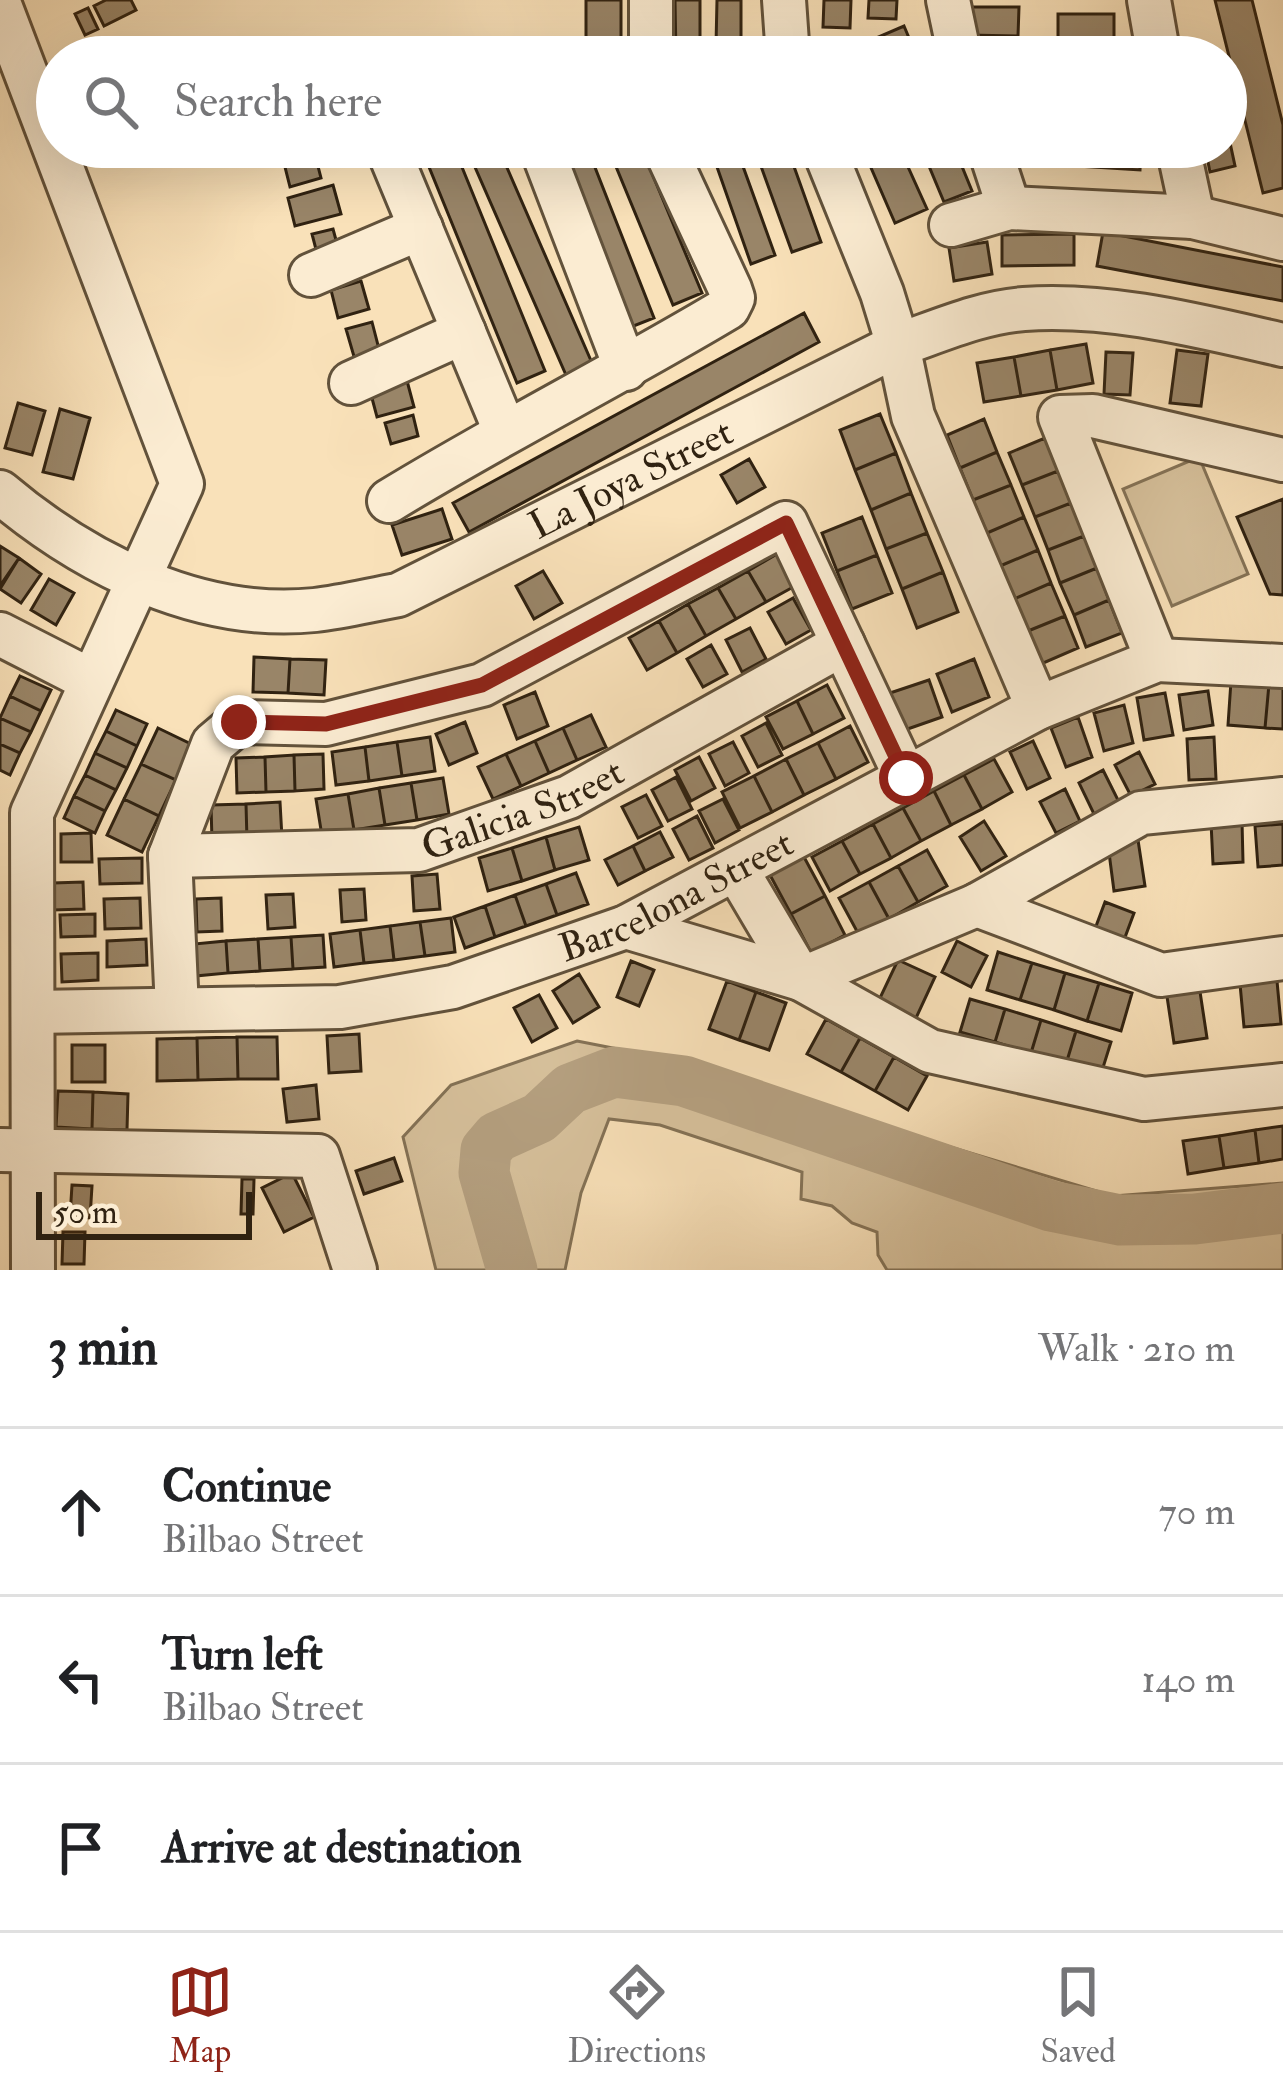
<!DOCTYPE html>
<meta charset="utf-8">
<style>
body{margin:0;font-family:"IM FELL Double Pica",serif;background:#f2f2f2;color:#202124}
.scale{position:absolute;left:36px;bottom:30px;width:216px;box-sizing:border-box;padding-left:12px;border:6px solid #302211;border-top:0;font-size:33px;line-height:42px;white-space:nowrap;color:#302211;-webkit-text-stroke:9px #fbecd2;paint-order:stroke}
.stop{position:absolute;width:36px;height:36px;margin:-27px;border:9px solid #8f2418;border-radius:50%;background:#fff}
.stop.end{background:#8f2418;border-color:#fff;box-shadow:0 3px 12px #0008}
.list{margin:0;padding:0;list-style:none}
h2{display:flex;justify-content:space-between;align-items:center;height:156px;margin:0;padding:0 48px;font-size:51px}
h2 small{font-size:39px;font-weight:400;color:#757577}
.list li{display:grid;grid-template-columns:78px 1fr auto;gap:36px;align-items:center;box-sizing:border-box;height:168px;padding:0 48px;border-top:3px solid #e0e0e0}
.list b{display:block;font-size:45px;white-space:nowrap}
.list p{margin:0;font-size:39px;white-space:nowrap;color:#757577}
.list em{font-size:39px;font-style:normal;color:#757577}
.icon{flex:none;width:66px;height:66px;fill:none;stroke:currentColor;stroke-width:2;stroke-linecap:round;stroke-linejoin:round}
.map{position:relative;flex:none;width:1283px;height:1270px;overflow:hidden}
.search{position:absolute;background:#fff;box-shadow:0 12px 48px #0002;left:36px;right:36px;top:36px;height:132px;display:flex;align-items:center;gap:30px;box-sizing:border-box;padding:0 42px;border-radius:66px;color:#757577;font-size:45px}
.sheet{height:660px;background:#fff}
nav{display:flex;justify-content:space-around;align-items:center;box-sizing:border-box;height:168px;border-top:3px solid #e0e0e0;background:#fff;font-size:33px;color:#757577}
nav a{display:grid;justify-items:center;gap:6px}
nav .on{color:#8f2418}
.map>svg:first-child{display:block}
</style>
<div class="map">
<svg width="1283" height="1270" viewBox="0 0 1283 1270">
<rect width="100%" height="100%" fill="#f9e1b9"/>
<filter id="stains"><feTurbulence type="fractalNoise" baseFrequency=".00167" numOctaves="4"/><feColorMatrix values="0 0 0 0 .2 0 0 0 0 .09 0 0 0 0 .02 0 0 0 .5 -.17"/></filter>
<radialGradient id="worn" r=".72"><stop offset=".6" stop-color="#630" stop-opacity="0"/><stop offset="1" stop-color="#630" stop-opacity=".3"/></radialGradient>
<path fill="#d7c19c" stroke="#847256" stroke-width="3" d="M1199,457L1248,574L1172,606L1123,489Z
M577,1041L710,1067L894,1130L1113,1196L1283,1183V1270H887L878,1255L877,1232L852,1223L832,1206L801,1199L802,1172L660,1125L609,1119L581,1193L565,1270H436L403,1137L451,1085Z"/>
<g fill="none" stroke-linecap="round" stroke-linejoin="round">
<path stroke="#b5a080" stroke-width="51" d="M512,1270L484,1173L486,1150L497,1137L539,1118L570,1089L614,1072L684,1081L1051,1206L1120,1220L1195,1219L1283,1208"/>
</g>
<path fill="#998568" stroke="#302211" stroke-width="3" d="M106,0H131L136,10L104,26L94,6Z
M586,0H621V46H586Z
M675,0H700V57H676Z
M717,0H741V45H716Z
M824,0H851L850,28L823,27Z
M869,0H897L896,19L868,18Z
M1215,0H1252L1283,125V188L1263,193Z
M968,7H1019L1018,36L967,35Z
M88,8L98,29L85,35L75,14Z
M1058,14H1114V40L1058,41Z
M904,26L917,57H884L876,38Z
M853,40L860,57H823L822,53Z
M323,47L517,57H322Z
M1226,124L1235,166L1210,172L1205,147H1226Z
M295,147H313L321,178L290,187L281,151Z
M498,147L592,363L566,375L471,158Z
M574,147H587L654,318L631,327L562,152Z
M622,147H641L702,293L673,305L610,152Z
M710,147H736L775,255L751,264Z
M754,147H787L821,242L792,252Z
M862,147H899L927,209L895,223Z
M921,147H954L972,191L944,202Z
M1013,147H1141L1140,170L1012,162Z
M455,150L545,371L517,383L427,162Z
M333,185L341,214L295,226L288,198Z
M333,229L339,251L318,257L312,234Z
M1103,232L1283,267V301L1097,266Z
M1074,234V265L1002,266V235Z
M987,242L992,274L954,281L949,248Z
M361,281L369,309L338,318L331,290Z
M804,313L819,342L469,532L453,503Z
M372,322L380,353L355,360L346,329Z
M1086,344L1093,383L1057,390L1050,350Z
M1050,350L1057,390L1021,396L1014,357Z
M1177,350L1208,354L1201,406L1170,403Z
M1106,352L1133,353L1130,395L1104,394Z
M1014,357L1021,396L984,402L977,363Z
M406,377L414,407L377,417L369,387Z
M18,403L45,411L32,455L5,448Z
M60,409L90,418L73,479L43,472Z
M880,414L896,453L855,470L840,430Z
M413,415L418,436L391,444L385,423Z
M984,419L997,452L960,468L947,435Z
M1045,438L1058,471L1022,485L1009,453Z
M997,452L1011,485L973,500L960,468Z
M896,453L911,493L871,510L855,470Z
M749,459L765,487L737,503L721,475Z
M1058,471L1071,503L1035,517L1022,485Z
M1011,485L1024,517L987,533L973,500Z
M911,493L927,533L886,549L871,510Z
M1283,499V595L1270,594L1237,517Z
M1071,503L1084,536L1048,550L1035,517Z
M442,509L452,539L402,555L392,525Z
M862,517L877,555L837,571L822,533Z
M1024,517L1038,550L1000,566L987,533Z
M927,533L943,572L902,589L886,549Z
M1084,536L1097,568L1060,583L1048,550Z
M0,546L19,558L0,586Z
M1038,550L1051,583L1014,599L1000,566Z
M777,554L795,586L766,602L748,571Z
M877,555L892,593L852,609L837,571Z
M19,558L41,574L21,603L0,589Z
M1097,568L1109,600L1074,615L1060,583Z
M543,571L562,603L534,619L516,586Z
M748,571L766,602L736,619L718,588Z
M943,572L958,612L917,628L902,589Z
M49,579L74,593L56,625L31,610Z
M1051,583L1065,616L1028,631L1014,599Z
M718,588L736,619L706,636L688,604Z
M793,598L811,630L786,644L768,612Z
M1109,600L1122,633L1086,647L1074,615Z
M688,604L706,636L677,653L659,621Z
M1065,616L1078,648L1041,664L1028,631Z
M659,621L677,653L647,670L629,638Z
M750,628L766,659L742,672L726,640Z
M711,645L727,674L703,687L687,659Z
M254,657L290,659L288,693L253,692Z
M290,659L326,660L324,695L288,693Z
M974,659L989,697L952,712L937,674Z
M20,676L51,690L41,711L10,696Z
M929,680L942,717L899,732L887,694Z
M1231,681L1269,684L1265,728L1228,725Z
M1269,684L1283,685V729L1265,728Z
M827,685L844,718L813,734L797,701Z
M1208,691L1213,725L1184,730L1179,695Z
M535,692L548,726L517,739L504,705Z
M1165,693L1173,735L1144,740L1137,698Z
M10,696L41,711L31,732L0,718Z
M797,701L813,734L783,749L766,717Z
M1124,705L1133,743L1104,751L1094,713Z
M116,710L147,724L137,746L106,731Z
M591,715L606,747L577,760L563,728Z
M1078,717L1092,757L1066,767L1051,728Z
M0,718L31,732L20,753L0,744Z
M465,722L477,753L449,765L436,734Z
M766,723L782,755L758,767L742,736Z
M850,726L868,762L836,779L818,743Z
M158,728L193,745L176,780L141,764Z
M563,728L577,760L549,773L535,741Z
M106,731L137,746L127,768L95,753Z
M430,737L435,771L402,776L397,742Z
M1214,737L1216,779L1189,780L1187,739Z
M535,741L549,773L521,786L506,754Z
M1033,741L1050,778L1027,789L1010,752Z
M397,742L402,776L369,781L365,747Z
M733,742L749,773L725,786L709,754Z
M818,743L836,779L804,795L786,759Z
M0,744L20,753L10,775L0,770Z
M365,747L369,781L336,785L332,752Z
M1139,752L1155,784L1131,796L1115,765Z
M95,753L127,768L116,790L85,775Z
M323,754L324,789L295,791L294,755Z
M506,754L521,786L493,799L478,767Z
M294,755L295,791L266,792L265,757Z
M265,757L266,792L237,793L236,758Z
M699,757L715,788L691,801L675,770Z
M786,759L804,795L772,812L754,776Z
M994,759L1012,792L982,809L964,775Z
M141,764L176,780L159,816L124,799Z
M1103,770L1119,802L1094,814L1079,783Z
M85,775L116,790L105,811L74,796Z
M964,775L982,809L951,825L934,791Z
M754,776L772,812L740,828L722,792Z
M676,777L692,809L668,821L652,790Z
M443,778L449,814L417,820L411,783Z
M411,783L417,820L385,825L379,788Z
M379,788L385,825L354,830L348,794Z
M1065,789L1080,821L1056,833L1040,802Z
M934,791L951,825L921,841L903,808Z
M348,794L354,830L322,836L316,799Z
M646,795L662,826L638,838L622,807Z
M74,796L105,811L95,833L64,818Z
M124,799L159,816L142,852L107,835Z
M723,799L739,830L715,843L699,811Z
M280,802L282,838L247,840L246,804Z
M246,804L247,840L212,841L211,805Z
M903,808L921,841L891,858L873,824Z
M697,816L713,848L689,860L673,829Z
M984,821L1006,856L981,871L960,837Z
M1242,821L1243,862L1213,864L1211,822Z
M873,824L891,858L860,874L842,841Z
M1283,824V865L1258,867L1255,826Z
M579,827L589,860L555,870L546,837Z
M660,832L673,857L645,871L633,846Z
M91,833L92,862H61V834Z
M546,837L555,870L522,881L512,848Z
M1138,840L1145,886L1114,891L1108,845Z
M842,841L860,874L830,891L812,857Z
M633,846L645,871L618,885L605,860Z
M512,848L522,881L488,891L479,858Z
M927,850L947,886L918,902L898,866Z
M804,857L825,896L791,914L770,875Z
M142,858V883L100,884L99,859Z
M898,866L918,902L889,919L869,882Z
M576,873L588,904L557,915L546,884Z
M437,874L440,909L414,911L412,876Z
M83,882L84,909L53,910V883Z
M869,882L889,919L859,935L839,898Z
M546,884L557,915L526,926L515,895Z
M364,889L366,920L342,922L340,890Z
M293,894L295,927L268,929L266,895Z
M515,895L526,926L495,937L485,906Z
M825,896L845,935L811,953L791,914Z
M140,898L141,928L105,929L104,899Z
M221,898L222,931L197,932L196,899Z
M1105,902L1134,913L1121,948L1092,937Z
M485,906L495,937L465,948L454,917Z
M95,914V936L61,937L60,915Z
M451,918L455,952L425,956L420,922Z
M420,922L425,956L394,960L390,926Z
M390,926L394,960L364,963L360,930Z
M360,930L364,963L334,967L330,934Z
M323,935L325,967L293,969L291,937Z
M291,937L293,969L260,971L258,939Z
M146,939L147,965L107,967V941Z
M258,939L260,971L228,973L226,941Z
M226,941L228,973L195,976L194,944Z
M957,941L987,956L971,987L942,972Z
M998,952L1032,963L1020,1000L987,990Z
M98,953V980L62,982L61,954Z
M898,960L935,977L916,1018L879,1000Z
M631,961L654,970L639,1006L617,997Z
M1032,963L1065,973L1054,1010L1020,1000Z
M1065,973L1099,983L1087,1021L1054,1010Z
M579,974L599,1007L573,1023L553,991Z
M727,981L756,992L739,1040L709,1029Z
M1277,981L1281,1024L1244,1027L1240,984Z
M1099,983L1132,993L1121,1031L1087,1021Z
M1199,985L1207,1038L1174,1043L1166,990Z
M756,992L786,1003L769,1050L739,1040Z
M539,995L557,1028L532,1042L514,1008Z
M970,999L1005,1009L995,1042L960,1032Z
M1005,1009L1041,1020L1031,1053L995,1042Z
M826,1019L860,1038L841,1072L807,1054Z
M1041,1020L1076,1031L1066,1064L1031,1053Z
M1076,1031L1111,1042L1101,1074L1066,1064Z
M359,1034L361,1071L329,1073L327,1036Z
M237,1037L238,1079L198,1080L197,1038Z
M237,1037H277L278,1079H238Z
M197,1038L198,1080L157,1081V1039Z
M860,1038L894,1057L875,1091L841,1072Z
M72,1045H105V1082H72Z
M894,1057L927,1076L908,1110L875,1091Z
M316,1085L319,1119L287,1122L283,1089Z
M58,1091L93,1092L92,1129L56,1127Z
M93,1092L128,1094L127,1130L92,1129Z
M1283,1126V1159L1259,1163L1255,1130Z
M1255,1130L1259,1163L1224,1168L1219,1136Z
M1219,1136L1224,1168L1188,1174L1183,1141Z
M394,1158L402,1181L364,1194L356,1171Z
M292,1173L314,1217L284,1232L262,1188Z
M242,1179H254L253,1214H241Z
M72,1185L92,1186L90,1218L70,1217Z
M63,1232H85L84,1264H62Z"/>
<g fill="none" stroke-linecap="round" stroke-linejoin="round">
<g stroke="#62523b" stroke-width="48">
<g id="minor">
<path d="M784,0L788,57"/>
<path d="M948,0L960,57"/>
<path d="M1149,0L1159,57"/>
<path d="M0,5L182,484L32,813L33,1270"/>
<path d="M651,57V0"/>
<path d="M387,147L505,431"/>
<path d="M541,147L626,369"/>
<path d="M823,147L882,293L898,345L913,416L1038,708"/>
<path d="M989,147L1009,208"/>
<path d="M1178,147L1193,217"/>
<path d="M951,225L1009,208L1193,217L1283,239"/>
<path d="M311,275L421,228"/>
<path d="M351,383L464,332"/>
<path id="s1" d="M0,492C85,564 200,622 315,610C342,607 370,600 398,595L898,345C939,331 981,312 1024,309C1111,303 1199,326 1283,345"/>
<path d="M389,501C500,433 616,375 728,308L733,298L730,289L664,147"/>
<path d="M0,634L90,680"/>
<path d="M1157,660L1060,417L1093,416L1283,460"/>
<path id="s2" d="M170,856L419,850L569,797L843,644"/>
<path d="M736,869L801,979L930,1051L1144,1099L1283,1085"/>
<path d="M977,905L1161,975L1283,958"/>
<path d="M626,927L801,979L977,905L1141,813L1283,799"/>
<path d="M177,1009L170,856L213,744L239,722L326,724L482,685L786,523L906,778"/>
<path id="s3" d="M33,1012L340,1007L453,987L626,927L1038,708L1157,660L1283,666"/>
<path d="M0,1150L318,1156L355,1270"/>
</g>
</g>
<use href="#minor" stroke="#fbecd2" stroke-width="42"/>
</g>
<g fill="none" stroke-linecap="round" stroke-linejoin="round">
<path stroke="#8f2418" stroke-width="15" d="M239,722L326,724L482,685L786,523L906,778"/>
</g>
<g text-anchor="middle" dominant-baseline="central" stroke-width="9" stroke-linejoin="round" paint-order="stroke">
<g font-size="39" fill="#302211" stroke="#fbecd2">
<text stroke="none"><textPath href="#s1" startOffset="690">La Joya Street</textPath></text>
<text stroke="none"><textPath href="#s2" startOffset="360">Galicia Street</textPath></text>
<text stroke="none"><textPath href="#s3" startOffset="663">Barcelona Street</textPath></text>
</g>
</g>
<rect width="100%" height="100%" filter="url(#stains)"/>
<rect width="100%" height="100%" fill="url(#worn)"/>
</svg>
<div class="scale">50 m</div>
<div class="stop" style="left:906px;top:778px"></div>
<div class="stop end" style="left:239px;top:722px"></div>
<div class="search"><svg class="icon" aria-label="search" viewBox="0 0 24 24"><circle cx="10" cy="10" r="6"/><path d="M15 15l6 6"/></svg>Search here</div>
</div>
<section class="sheet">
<h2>3 min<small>Walk · 210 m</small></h2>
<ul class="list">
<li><svg class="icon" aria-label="ahead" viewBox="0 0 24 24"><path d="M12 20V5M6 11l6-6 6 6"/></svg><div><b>Continue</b><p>Bilbao Street</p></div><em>70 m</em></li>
<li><svg class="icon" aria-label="left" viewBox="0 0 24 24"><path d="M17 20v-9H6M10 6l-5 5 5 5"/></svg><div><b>Turn left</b><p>Bilbao Street</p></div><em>140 m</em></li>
<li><svg class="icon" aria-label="arrive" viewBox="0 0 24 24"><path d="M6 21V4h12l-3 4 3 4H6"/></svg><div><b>Arrive at destination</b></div></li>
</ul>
</section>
<nav>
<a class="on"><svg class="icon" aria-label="map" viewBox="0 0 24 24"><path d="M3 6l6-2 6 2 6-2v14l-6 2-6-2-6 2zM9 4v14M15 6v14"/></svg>Map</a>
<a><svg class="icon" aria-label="directions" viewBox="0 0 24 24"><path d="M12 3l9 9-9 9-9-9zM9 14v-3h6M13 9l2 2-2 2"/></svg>Directions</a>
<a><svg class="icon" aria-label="saved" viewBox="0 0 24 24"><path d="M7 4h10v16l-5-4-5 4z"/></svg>Saved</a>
</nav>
